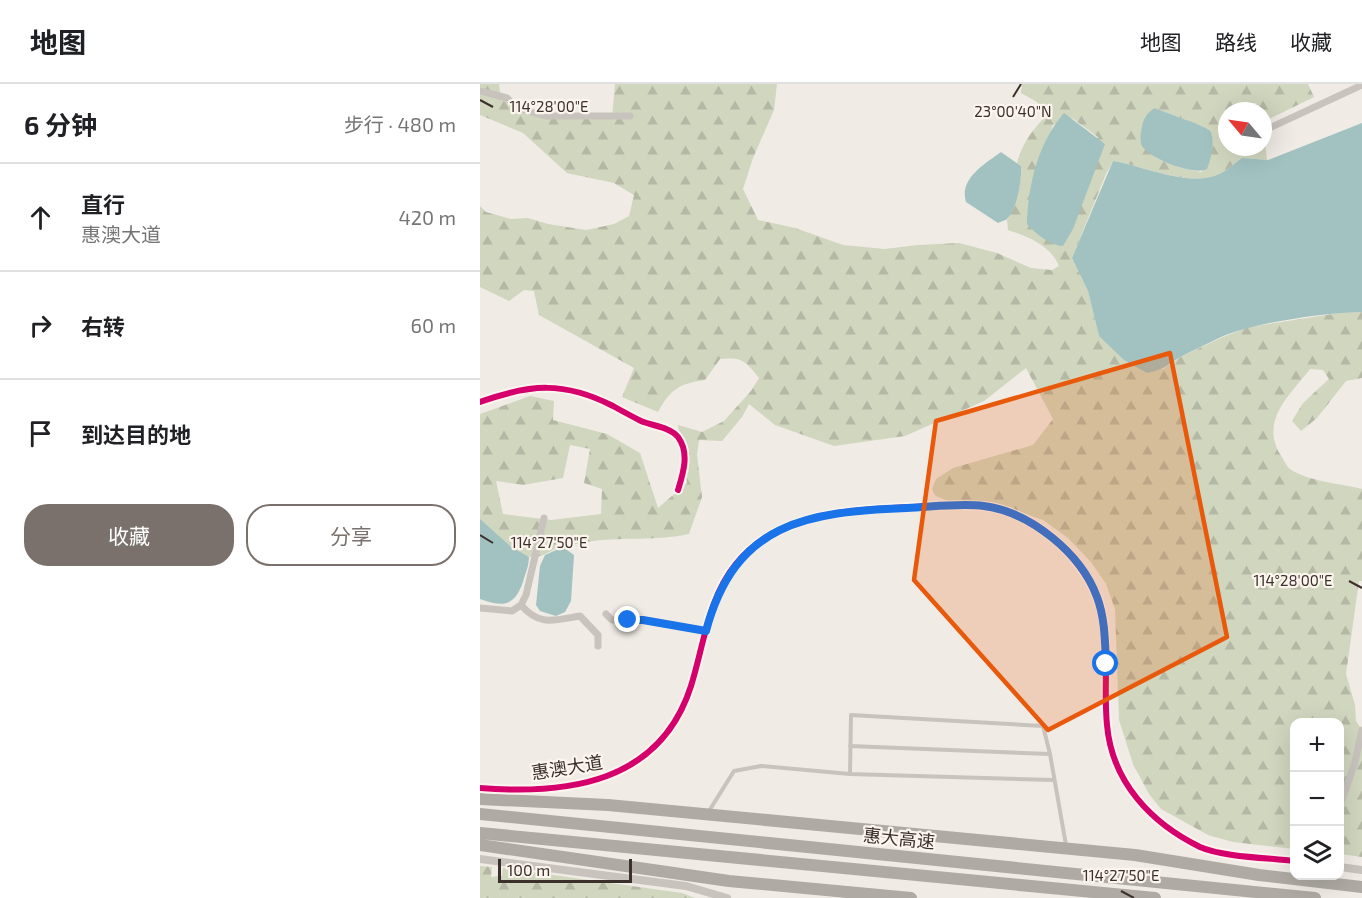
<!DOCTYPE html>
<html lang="zh">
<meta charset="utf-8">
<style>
body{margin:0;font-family:"Exo 2","Noto Sans SC",sans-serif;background:#f6f6f6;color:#202124}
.controls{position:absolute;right:18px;bottom:18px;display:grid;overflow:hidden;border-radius:12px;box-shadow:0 6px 24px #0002}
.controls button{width:54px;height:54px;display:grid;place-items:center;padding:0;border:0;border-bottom:2px solid #e0e0e0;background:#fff;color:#202124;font:30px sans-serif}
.compass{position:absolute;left:738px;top:18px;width:54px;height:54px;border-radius:50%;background:#fff;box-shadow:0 6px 24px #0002;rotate:299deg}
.scale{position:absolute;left:18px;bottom:15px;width:134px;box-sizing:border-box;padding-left:6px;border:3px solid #3b302b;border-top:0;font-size:16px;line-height:21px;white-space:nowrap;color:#3b302b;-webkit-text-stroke:4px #fbf5ee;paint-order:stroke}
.stop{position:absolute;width:18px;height:18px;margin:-14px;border:4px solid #1a73e8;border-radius:50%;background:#fff}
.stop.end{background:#1a73e8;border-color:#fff;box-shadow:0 2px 6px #0008}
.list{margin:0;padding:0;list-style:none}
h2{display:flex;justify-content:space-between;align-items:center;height:78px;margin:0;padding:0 24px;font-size:26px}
h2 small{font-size:20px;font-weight:400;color:#757577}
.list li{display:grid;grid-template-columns:39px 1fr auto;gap:18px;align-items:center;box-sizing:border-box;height:108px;padding:0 24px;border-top:2px solid #e0e0e0}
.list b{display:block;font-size:22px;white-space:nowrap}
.list p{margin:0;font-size:20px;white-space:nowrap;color:#757577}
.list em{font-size:20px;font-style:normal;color:#757577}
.actions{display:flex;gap:12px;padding:18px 24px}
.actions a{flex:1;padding:14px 0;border:2px solid #7a716c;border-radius:24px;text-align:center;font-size:21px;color:#7a716c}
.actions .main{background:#7a716c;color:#fff}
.icon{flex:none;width:33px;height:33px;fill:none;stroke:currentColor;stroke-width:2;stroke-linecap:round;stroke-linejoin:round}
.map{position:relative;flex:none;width:882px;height:814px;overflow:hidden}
header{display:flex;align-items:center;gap:36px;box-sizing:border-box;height:84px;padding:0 30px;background:#fff;border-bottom:2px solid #e0e0e0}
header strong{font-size:28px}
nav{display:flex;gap:33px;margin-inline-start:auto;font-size:21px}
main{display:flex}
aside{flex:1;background:#fff}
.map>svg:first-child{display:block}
</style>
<header>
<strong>地图</strong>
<nav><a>地图</a><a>路线</a><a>收藏</a></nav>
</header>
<main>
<aside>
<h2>6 分钟<small>步行 · 480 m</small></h2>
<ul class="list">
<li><svg class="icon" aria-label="ahead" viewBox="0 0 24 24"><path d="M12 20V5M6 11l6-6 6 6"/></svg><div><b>直行</b><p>惠澳大道</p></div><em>420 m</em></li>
<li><svg class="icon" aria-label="right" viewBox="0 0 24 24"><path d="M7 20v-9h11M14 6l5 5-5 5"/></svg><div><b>右转</b></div><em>60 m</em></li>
<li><svg class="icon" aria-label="arrive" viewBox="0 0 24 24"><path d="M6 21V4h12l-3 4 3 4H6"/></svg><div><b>到达目的地</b></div></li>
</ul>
<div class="actions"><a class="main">收藏</a><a>分享</a></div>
</aside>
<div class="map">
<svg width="882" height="814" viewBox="0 0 882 814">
<defs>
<pattern id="forest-firs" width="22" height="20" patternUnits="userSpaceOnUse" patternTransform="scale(1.5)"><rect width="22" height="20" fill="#d1d6bf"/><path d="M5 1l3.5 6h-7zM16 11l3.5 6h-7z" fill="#b4b8a4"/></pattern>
</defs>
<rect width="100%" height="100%" fill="#f0ebe5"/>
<path fill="url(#forest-firs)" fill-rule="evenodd" d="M0,0H19L21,16L80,34H132L135,0H297L294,26L273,74L263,105L278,136L315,144L363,161L405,165L438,161L479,159L517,169L551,184L572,186L579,182C570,161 549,153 528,146L527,136C536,120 542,100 541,82L537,79C542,61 550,49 563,35L557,18L541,9L542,0H828L834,13L783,38L787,76L762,74C756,78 750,84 743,88C713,106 666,82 633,77L626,90L592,174L608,207L619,252L683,285L702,272L743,253L769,243L859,229L882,228V294L866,297L837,334L821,347L812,337L823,319L849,295L843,286L830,285C810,311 780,336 800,370C803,374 806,382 810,385C826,397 863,400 882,405V497H879L866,590L875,621L876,637L882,646V773L860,770V638H814V765L753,758L728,751L681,725L669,710L653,680L639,636L635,525L626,500L611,478L588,454L563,436L518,420L468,417L456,412L452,405L456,395L473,384L553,361L573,335L546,284L504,317L425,352L354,362L295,341L269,320L262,333L242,357L219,356L217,371L222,413L209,450C177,457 145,453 113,457C102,459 91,461 81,463C70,466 63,474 51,473C38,472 8,445 0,435V330L50,312L74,317L73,336L127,350L160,369L178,424L207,399L198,341L222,348L244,337L271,307L279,294C265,276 262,273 240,275L225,296C198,300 191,305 178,328L142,313L154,284L59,231L54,207L44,206L29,217L0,203V122L6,128L31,135L48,134L68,140L106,146L134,140L149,132L154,111L134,99L87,89L43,49L0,31ZM675,24C689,31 724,40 731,49L722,88C703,86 666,75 660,56ZM747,27H783V63H747ZM592,34L619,54L570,51L573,41ZM90,361L110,365L104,399L122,405L121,430L71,436L23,430L16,397L43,401L83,394Z
M0,782L12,783L11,793L22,792L23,784L202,809L215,814H0Z"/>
<path fill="#a1c2c1" d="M675,24C685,29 728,42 731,48C735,59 731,75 727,85C714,92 670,75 662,62C659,56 661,49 662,43C664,33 667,29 675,24Z
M584,29L625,60L593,145L583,162C572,162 554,149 547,140C548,101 558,59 584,29Z
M882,39V228C842,229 778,238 741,253C729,259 716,265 704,271C687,280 687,285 667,289L644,276L619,252L608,207L592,174L633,77C665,82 713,106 743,88C750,84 756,78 762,74L788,76Z
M521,68L541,82C542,95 537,126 527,135C526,136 520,138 518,139L486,118C479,94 505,80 521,68Z
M0,435L31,463L49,473C49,482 45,490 43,498C34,523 23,523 0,515Z
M83,463L94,471L91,517L85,528L76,532L60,527L56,521L60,482L65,471Z"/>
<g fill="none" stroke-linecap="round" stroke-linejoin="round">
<path stroke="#c9c3be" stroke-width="4" d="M370,662L570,670
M370,690L574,696
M229,727L254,687L281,682L370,690L371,631L563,642L570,670L586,761"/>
<path stroke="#c9c3be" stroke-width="7" d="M0,7L27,14L37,24L66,32H150
M783,47L882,1
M0,318C50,300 84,297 133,322C142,327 151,332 161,337C173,342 190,343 198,353C210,369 203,390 198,406
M41,521C60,543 74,536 100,532L118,551V562
M0,524L32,527L41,521L46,511L64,434
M126,530L132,536H163L226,547
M860,722L875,678L882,646"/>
<path stroke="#c9c3be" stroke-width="8" d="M0,704C88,711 180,699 211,602C224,561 228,514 256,480C298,428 371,426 432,423C456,422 480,420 504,422C530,425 553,438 573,454C590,469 607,490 616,511C626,532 625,558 626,581C626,601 625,621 627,641C632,698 671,739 720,763C742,773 790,774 814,777
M0,775L206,802L247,814
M860,783L882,786"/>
<path stroke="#afaaa4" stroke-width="12" d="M0,715L128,721L655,771L779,791L882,803
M0,730L835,814
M0,749L675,814
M0,761L249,797L431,814"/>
<g stroke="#fbf5ee" stroke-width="10">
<path id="cycleway" d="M0,318C50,300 84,297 133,322C142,327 151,332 161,337C173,342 190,343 198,353C210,369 203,390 198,406
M0,704C88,711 180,699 211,602C224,561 228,514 256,480C298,428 371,426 432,423C456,422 480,420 504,422C530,425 553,438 573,454C590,469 607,490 616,511C626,532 625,558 626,581C626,601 625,621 627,641C632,698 671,739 720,763C742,773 790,774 814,777"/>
</g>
<use href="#cycleway" stroke="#d6006c" stroke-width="6"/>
</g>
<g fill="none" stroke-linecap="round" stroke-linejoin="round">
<path stroke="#1a73e8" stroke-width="8" d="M148,536H163L226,547C255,438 327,428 427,424C452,423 479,419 504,422C550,428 601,469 617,513C625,534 625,558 626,580"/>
</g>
<path fill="#e8590c" fill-opacity="0.2" stroke="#e8590c" stroke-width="4.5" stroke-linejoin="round" d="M690,269L747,553L568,646L434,496L456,337Z"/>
<path fill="none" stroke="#3b302b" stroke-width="2" d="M533,13L541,0M0,16L13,23M0,451L13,459M869,497L882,504M641,807L654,814"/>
<g text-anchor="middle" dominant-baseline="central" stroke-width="4.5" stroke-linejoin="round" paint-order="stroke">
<g font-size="18" fill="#3b302b" stroke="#fbf5ee">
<text transform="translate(87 683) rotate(-9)">惠澳大道</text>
<text transform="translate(419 754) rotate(6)">惠大高速</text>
</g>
</g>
<g font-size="15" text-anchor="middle" fill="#3b302b" stroke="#fbf5ee" stroke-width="4.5" stroke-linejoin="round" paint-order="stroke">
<text x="69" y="28">114°28'00"E</text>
<text x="533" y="33">23°00'40"N</text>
<text x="69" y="464">114°27'50"E</text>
<text x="813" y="502">114°28'00"E</text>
<text x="641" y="797">114°27'50"E</text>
</g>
</svg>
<div class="controls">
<button>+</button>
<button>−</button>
<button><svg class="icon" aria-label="layers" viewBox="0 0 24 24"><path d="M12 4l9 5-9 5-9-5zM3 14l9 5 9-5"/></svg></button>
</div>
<svg class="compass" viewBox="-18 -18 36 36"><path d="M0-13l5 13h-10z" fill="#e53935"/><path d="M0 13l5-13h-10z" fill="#757577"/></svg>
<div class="scale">100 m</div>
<div class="stop" style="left:626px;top:580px"></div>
<div class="stop end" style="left:148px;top:536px"></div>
</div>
</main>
